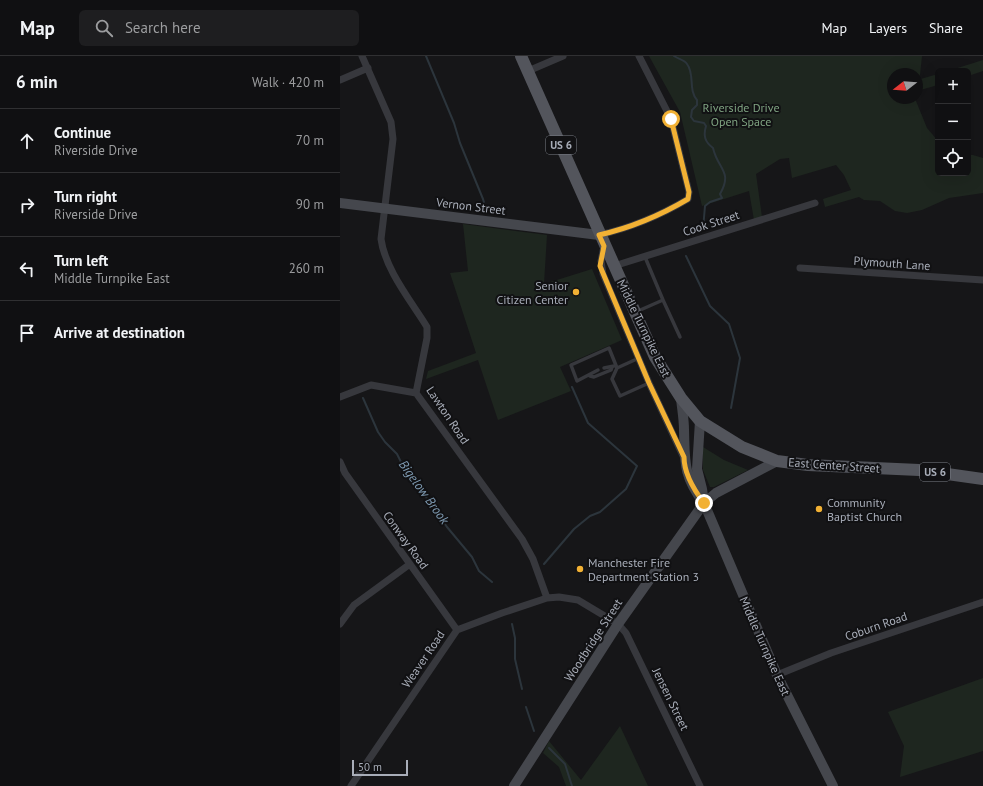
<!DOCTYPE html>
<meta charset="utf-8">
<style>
body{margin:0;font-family:"PT Sans",sans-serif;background:#1e1e20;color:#f1f3f6}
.controls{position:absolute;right:12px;top:12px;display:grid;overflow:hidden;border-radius:6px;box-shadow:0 4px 16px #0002}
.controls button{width:36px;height:36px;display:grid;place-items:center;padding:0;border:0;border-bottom:1px solid #303032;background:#101012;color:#f1f3f6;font:20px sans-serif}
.compass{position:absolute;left:547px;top:12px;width:36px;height:36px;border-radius:50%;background:#101012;box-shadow:0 4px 16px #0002;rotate:253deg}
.scale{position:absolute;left:12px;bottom:10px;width:56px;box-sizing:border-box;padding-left:4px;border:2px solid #a8adb8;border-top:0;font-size:11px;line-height:14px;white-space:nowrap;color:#a8adb8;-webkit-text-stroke:3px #111113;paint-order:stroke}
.stop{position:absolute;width:12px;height:12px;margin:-9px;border:3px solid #f2b134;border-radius:50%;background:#fff}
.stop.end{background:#f2b134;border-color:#fff;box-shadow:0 1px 4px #0008}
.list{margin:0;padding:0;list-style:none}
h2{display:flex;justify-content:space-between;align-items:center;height:52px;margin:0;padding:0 16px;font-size:17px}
h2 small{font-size:13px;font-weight:400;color:#9c9d9f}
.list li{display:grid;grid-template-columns:26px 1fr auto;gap:12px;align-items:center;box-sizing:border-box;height:64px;padding:0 16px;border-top:1px solid #303032}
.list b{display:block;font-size:15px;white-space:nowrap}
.list p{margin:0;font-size:13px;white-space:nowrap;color:#9c9d9f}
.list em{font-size:13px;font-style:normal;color:#9c9d9f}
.icon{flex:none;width:22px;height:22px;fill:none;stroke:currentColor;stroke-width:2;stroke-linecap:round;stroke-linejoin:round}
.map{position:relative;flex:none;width:643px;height:730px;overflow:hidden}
header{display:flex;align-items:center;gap:24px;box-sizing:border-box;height:56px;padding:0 20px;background:#101012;border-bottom:1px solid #303032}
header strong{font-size:19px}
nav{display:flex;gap:22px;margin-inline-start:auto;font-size:14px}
.search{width:280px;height:36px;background:#1e1e20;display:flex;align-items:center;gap:10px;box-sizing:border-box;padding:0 14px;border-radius:6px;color:#9c9d9f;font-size:15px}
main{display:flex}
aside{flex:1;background:#101012}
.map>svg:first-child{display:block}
</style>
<header>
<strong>Map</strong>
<div class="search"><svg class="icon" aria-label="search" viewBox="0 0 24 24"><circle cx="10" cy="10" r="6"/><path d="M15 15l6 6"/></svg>Search here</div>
<nav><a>Map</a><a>Layers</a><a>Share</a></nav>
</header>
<main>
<aside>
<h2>6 min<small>Walk · 420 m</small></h2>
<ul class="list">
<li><svg class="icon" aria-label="ahead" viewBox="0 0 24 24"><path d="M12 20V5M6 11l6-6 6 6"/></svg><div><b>Continue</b><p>Riverside Drive</p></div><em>70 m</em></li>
<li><svg class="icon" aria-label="right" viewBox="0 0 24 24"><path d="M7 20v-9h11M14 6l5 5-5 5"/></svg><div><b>Turn right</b><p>Riverside Drive</p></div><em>90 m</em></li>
<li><svg class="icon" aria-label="left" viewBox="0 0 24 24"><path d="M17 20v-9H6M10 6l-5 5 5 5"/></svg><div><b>Turn left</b><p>Middle Turnpike East</p></div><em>260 m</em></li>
<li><svg class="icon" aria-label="arrive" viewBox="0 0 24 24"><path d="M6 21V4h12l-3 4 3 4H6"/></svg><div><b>Arrive at destination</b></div></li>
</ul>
</aside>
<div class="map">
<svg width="643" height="730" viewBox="0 0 643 730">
<rect width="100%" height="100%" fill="#161618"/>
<path fill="#1e261f" d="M309,0H582L580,19L577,24L598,18V29L577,35V18H553V42H574L576,45L587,72L598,85V117H628V99H633L643,102V137L609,142L582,154L567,157L555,155L540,145L524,144L519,141L485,151L483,143L511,134L504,119L496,109L452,122L449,102L440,103L416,118L422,161L414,164L409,135L362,150L340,56Z
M643,4V15L628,20V15H608Z
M123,168L207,179L204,228L252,213L282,284L220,311L231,335L158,364L138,304L86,323L88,315L136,297L110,217L128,215Z
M363,391L384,404L408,414L374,431H370L363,414Z
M643,622V695L560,721L564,690L548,656Z
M280,670L308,730H226L219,711L203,697L209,685L241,724Z"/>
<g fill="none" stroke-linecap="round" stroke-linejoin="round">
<path stroke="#2c353c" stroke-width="2" d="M86,0L114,67L120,87L143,143L147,157
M334,0C338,3 345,4 347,8C355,18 348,34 357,44V49L352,54L351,61L354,65L364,67L366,70C363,80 365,86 373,92C378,114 393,115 380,138L382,142L370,146L365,150L363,173
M346,200L370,250L389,268L400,302L391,352
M23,342L38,376L45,386L57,398L64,412L69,417L107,471L132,501L139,515L152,526
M204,508L234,473L250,460L260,456L286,433L297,410L248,367L232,331
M172,568L175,582V603L182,633
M186,651L194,675
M209,692L225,708L232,730"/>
<path stroke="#37383d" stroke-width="3.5" d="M305,201L323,244
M298,255L323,244L340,281
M299,302L277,312L272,323L280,340L309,327
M264,312L274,310
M258,314L237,325L231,309L269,292L277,312
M250,320L254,321L271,314L272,311"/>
<path stroke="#37383d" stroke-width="7" d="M22,0L51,66L53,83L41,183C45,213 71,245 87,271V282L76,337L182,483L193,503L207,542
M188,15L223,0
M0,24L28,12
M259,179C290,172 321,159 348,143L349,136L331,63L299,0
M264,190L261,205L263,218L309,327L343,400
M274,210L475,147
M460,212L643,224
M0,341L31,329L76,337
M0,406L5,417L117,574
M0,568L14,549L70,508
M437,619L491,597L643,546
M11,730L117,574L162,557L207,542L219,541L238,544L278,568L286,577L360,730"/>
<path stroke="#45474d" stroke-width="10" d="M0,147L259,179
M341,342C342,353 344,363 344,374C345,406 343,420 364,447L437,619L493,730
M360,365L357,413L362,433L364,447
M174,730L278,568L364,447L376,437L437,405"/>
<path stroke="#53555c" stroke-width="12" d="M181,0L315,301L341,342L360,365L402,391L437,405L468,409L579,414L643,423"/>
</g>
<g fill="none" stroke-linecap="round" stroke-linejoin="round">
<path stroke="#f2b134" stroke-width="5" d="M331,63L349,136L348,143C321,159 290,172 259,179L264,190L260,210L309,327L344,401C344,418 354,434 364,447"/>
</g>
<g fill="#f2b134" stroke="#111113" stroke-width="1.5">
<circle cx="236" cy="236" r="4"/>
<circle cx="479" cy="453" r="4"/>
<circle cx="240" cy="513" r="4"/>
</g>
<g text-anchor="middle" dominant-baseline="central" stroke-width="4" stroke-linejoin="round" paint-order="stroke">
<g fill="#111113" stroke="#7b7e86" stroke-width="1">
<rect x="206" y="80" width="30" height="18" rx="3"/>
<rect x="580" y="407" width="30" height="18" rx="3"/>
</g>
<g font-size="11" font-weight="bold" fill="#a8adb8">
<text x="221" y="89">US 6</text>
<text x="595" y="416">US 6</text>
</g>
<g font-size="12" fill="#7fa381" stroke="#111113">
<text x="401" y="51">Riverside Drive<tspan x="401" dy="14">Open Space</tspan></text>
</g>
<g font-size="12" fill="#a8adb8" stroke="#111113">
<text transform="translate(131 150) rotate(7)">Vernon Street</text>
<text transform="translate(371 167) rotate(-18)">Cook Street</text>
<text transform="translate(552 207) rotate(4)">Plymouth Lane</text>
<text transform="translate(304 272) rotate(64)">Middle Turnpike East</text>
<text transform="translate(108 359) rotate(56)">Lawton Road</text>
<text transform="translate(494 409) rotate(4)">East Center Street</text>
<text transform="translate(66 484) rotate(54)">Conway Road</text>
<text transform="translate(536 570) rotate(-19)">Coburn Road</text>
<text transform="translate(253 584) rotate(-57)">Woodbridge Street</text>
<text transform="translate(425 590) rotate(66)">Middle Turnpike East</text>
<text transform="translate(83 603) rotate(-56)">Weaver Road</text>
<text transform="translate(331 643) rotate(64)">Jensen Street</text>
</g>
<g font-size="12" fill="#a8adb8" stroke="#111113" text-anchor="start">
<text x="228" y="229" text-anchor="end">Senior<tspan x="228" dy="14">Citizen Center</tspan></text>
<text x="487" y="446">Community<tspan x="487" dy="14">Baptist Church</tspan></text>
<text x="248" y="506">Manchester Fire<tspan x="248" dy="14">Department Station 3</tspan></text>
</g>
<g font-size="13" font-style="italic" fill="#7f9bb3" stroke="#111113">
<text transform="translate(84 436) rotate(54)">Bigelow Brook</text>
</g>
</g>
</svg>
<div class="controls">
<button>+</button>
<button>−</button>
<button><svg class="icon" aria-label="locate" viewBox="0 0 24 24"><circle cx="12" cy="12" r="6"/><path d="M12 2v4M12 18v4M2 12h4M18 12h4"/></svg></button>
</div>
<svg class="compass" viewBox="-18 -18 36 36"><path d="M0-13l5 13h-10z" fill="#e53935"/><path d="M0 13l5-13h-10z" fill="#9c9d9f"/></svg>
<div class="scale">50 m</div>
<div class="stop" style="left:331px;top:63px"></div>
<div class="stop end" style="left:364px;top:447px"></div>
</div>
</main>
